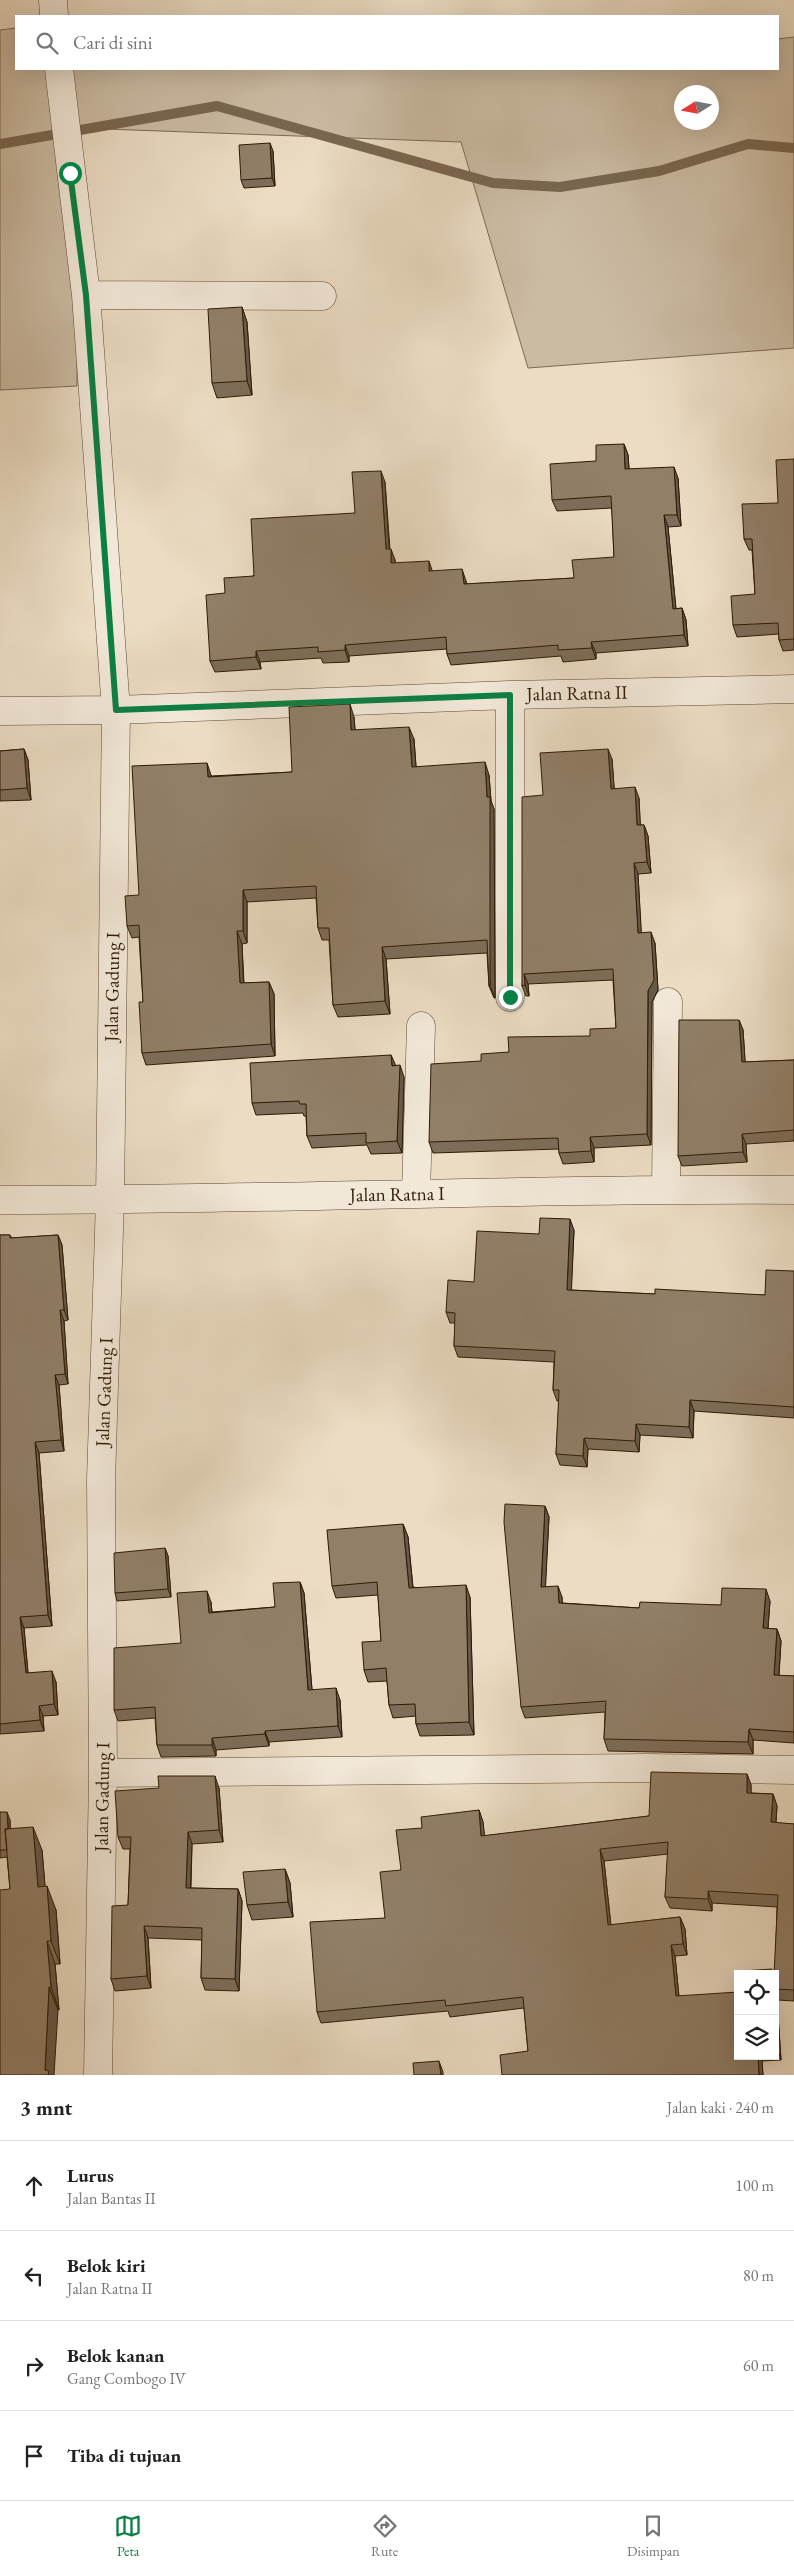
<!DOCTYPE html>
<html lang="id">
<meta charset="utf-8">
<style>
body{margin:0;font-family:"EB Garamond",serif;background:#f2f2f2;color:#222}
.controls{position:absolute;right:15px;bottom:15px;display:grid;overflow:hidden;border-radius:0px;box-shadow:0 5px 20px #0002}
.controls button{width:45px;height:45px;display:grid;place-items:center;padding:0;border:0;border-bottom:1px solid #e0e0e0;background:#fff;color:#222;font:25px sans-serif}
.compass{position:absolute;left:674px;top:85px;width:45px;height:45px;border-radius:50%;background:#fff;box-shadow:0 5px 20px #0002;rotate:259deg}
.stop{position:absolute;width:15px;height:15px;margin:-11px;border:4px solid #0b8043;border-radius:50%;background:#fff}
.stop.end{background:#0b8043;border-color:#fff;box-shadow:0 1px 5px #0008}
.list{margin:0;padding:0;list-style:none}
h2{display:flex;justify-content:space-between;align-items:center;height:65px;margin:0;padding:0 20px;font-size:21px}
h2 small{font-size:16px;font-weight:400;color:#767676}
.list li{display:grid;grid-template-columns:32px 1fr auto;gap:15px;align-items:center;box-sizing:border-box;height:90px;padding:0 20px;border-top:1px solid #e0e0e0}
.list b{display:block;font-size:19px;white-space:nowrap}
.list p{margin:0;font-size:16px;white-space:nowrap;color:#767676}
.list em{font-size:16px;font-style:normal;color:#767676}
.icon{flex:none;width:28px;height:28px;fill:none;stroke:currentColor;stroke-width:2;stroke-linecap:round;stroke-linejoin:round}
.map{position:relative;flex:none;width:794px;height:2075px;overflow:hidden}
.search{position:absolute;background:#fff;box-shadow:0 5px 20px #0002;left:15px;right:15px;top:15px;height:55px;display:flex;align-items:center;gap:12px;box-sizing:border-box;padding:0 18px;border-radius:0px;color:#767676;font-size:19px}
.sheet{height:425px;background:#fff}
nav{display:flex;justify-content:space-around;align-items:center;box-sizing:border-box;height:70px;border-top:1px solid #e0e0e0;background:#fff;font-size:14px;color:#767676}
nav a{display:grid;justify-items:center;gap:2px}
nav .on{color:#0b8043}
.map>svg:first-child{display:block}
</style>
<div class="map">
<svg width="794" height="2075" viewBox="0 0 794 2075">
<rect width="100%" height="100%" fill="#ebdcc3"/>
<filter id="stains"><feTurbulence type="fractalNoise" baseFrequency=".004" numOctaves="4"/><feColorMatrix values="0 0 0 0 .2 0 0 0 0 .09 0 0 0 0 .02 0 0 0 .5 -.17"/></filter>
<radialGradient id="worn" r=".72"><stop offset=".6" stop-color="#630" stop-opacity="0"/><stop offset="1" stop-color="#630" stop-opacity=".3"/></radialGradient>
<path fill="#cbbba3" stroke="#7d6a54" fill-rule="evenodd" d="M16,28V69H778V39L794,37V348L528,368L461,142L78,128L77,386L0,390V30ZM682,92H712V122H682Z"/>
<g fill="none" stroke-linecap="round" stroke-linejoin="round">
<path stroke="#796750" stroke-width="10" d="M0,144L217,106L493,183L560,187L659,171L748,144L794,148"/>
<g stroke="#5e4a34" stroke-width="29">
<path id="minor" d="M53,0L54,16
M59,69L86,295L116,710L110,1200L101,1480L103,1773L98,2075
M86,295L322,296
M510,695V997
M0,711L116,710L510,695L794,689
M666,1189L668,1002
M416,1193L421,1026
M0,1200C265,1200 529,1188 794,1190
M103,1773L647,1768L794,1770"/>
</g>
<use href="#minor" stroke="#f2e8d8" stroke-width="28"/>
</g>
<path fill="#7d6d59" stroke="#2f1a05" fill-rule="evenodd" d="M273,151L275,186L244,188L241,180Z
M242,307L247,322L252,395L217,398L212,383Z
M624,444L628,455L629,469L678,478L681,526L668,527L676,609L682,608L686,620L688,646L596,653V659L563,662L561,656L451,665L447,654V649L349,656V662L323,663L321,658L260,662L261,669L215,672L210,661L225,593L355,513L385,482L390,549L395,560V563L432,571L466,581L467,584L574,578L614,557L612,508L557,511L552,500L596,461Z
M794,459V650L783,651L779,640V634L737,637L733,625L755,594L752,550H749L744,539L778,503Z
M354,717L355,730L414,739L416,767L489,775L491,801L494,809L495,998H494L489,986L487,953L386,959L390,1014L338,1017L333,1005L329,940H322L318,928L316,898L247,902V943L242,944L244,983L269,982L274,994L275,1056L146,1065L142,1053L143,1002L139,937L132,938L127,926L139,895L211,775V776L292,772Z
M24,749L28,760L31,800L0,801V751Z
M612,759L614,788L639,798L640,825H644L648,836L651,873L638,874L641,933L655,943L658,990L652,1002L651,1145L594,1148V1162L563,1164L559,1153V1149L433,1153L429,1142L481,1061L509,1052L590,1036L616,1028L613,980L528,984L529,996H526L522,986L543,795Z
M739,1020L743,1030L745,1062L794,1060V1141L746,1144L747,1162L682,1166L678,1156Z
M391,1055L395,1066L404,1077L402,1153L371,1154L367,1145L312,1148L307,1136L306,1116H304L303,1113L256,1115L252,1103Z
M574,1230L571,1290L655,1294L765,1295L794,1271V1418L694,1411L693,1438L640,1435L639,1452L588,1449L587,1467L560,1465L556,1454L559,1401H557L553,1390L554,1362L458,1357L454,1346L455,1323H450L446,1312L474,1282L539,1234Z
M0,1235H10L12,1238L58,1235L62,1245L68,1320L64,1321L68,1384L59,1385L64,1451L39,1453L52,1626L24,1628L28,1673L56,1682L58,1715L43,1716L44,1731L0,1734Z
M545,1506L549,1517L545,1587L562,1597V1603L639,1608L721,1605L770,1601L768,1629H777L781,1641L779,1676H794V1743L753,1740V1754L608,1751L604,1739L605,1712L525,1718L521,1707Z
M403,1524L408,1537L413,1587L470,1597L474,1735L420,1736L416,1724V1716L393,1718L389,1705L387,1681L368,1682L364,1670L381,1641L378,1595L336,1598L332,1586Z
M165,1548L168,1556L171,1597L117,1601L115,1593Z
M300,1582L304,1593L312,1690L340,1700L342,1737L269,1742V1746L216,1750V1756L161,1757L157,1745L155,1718L118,1721L114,1710L181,1643L211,1602L212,1612L275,1607Z
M747,1774L751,1785V1793L773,1794L777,1806L776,1823L794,1824V2001L778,2000H777L781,2060L762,2061L763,2075H502L528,2051L524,2008L450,2017L448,2011L321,2023L317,2012L385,1918L401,1870L422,1828L479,1810L483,1822L484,1836L649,1816ZM668,1854L665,1897L670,1908L712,1911V1903L777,1907L775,1974V2056H738L679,1996L675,1956L687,1955L685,1929L680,1917L611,1925L604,1861Z
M219,1788L223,1842L192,1844L191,1888L238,1889L242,1901L239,1991L205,1990L201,1978L202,1940L148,1938L151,1988L115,1991L111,1979L128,1905L130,1849H123L118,1837Z
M0,1812L10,1820V1829L42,1850L45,1887L56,1910L60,1964H55L59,2010H58L10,1889L7,1857L0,1858Z
M285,1869L290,1883L293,1917L252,1920L247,1905Z"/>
<path fill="#665949" stroke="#2f1a05" d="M270,143L273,151L275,186L272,178Z
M242,307L247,322L252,395L247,381Z
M624,444L628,455L630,481L625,469Z
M674,467L678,478L681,526L677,515Z
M381,471L385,482L390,561L386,549Z
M664,515L668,527L677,620L673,609Z
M391,549L395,560V575L391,563Z
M429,561L433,573L429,571Z
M462,569L466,581L468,596L464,584Z
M682,608L686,620L688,646L684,635Z
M591,642L596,653V659L592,648Z
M345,645L349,656V662L345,650Z
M256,651L260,662L261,669L256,657Z
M350,704L354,717L356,742L351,730Z
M409,727L414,739L417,780L412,767Z
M24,749L28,760L31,800L27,788Z
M608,749L612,759L615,799L611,789Z
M485,762L489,775L491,801L494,809L495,998L490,986L487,797Z
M207,763L211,775L212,789L208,777Z
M635,787L639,798L641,836L637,825Z
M644,825L648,836L651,873L647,862Z
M634,863L638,874L642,944L638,933Z
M243,890L247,902V943L243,931Z
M237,931L242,944L244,996L240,983Z
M651,932L655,943L658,990L652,1002L651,1145L647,1134L648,991Z
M382,947L386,959L390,1014L385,1001Z
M524,974L528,984L529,996L525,985Z
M269,982L274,994L275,1056L271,1044Z
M739,1020L743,1030L746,1073L742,1062Z
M391,1055L396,1066H392Z
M400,1065L404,1077L402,1153L397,1141Z
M742,1134L746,1144L747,1162L743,1152Z
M590,1137L594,1148V1162L591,1151Z
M570,1219L574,1230L571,1301L567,1290Z
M58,1235L62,1245L68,1320L64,1310Z
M60,1310L64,1321L68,1384L65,1374Z
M55,1375L59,1385L64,1451L61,1440Z
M690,1400L694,1411L693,1438L689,1427Z
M636,1424L640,1435L639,1452L635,1441Z
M584,1438L588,1449L587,1467L583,1456Z
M35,1442L39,1453L52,1626L48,1615Z
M545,1506L549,1517L545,1598L541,1587Z
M403,1524L408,1537L414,1600L409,1588Z
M165,1548L168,1556L171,1597L168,1589Z
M300,1582L304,1593L313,1702L308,1690Z
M466,1585L470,1597L474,1735L469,1722Z
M558,1586L562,1597L563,1615L559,1603Z
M766,1589L770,1601L767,1640L763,1628Z
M207,1591L211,1602L213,1624L209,1613Z
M20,1617L24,1628L29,1684L26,1673Z
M777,1629L781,1641L778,1687L774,1675Z
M52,1671L56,1682L58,1715L54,1704Z
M336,1688L340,1700L342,1737L338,1726Z
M39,1706L43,1716L44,1731L40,1720Z
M749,1729L753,1740V1754L748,1742Z
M265,1731L269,1742V1746L265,1734Z
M212,1738L216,1750V1756L212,1745Z
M747,1774L751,1785V1805L747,1793Z
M215,1776L219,1788L223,1842L219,1830Z
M773,1794L777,1806L775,1834L771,1822Z
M479,1810L483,1822L486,1847L481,1836Z
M7,1812L10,1820L12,1857L10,1849Z
M33,1827L42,1850L47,1910L38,1887Z
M188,1832L192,1844L190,1900L186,1888Z
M600,1849L604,1861L612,1937L608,1925Z
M285,1869L290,1883L293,1917L288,1902Z
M47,1886L56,1910L60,1964L51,1941Z
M238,1889L242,1901L239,1991L235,1979Z
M708,1891L712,1903V1911L708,1899Z
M680,1917L685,1929L687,1955L683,1944Z
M144,1926L148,1938L151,1988L147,1976Z
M47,1941L55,1964L59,2010L51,1987Z
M671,1945L675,1956L680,2008L676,1996Z
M49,1987L58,2010L54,2075H47L45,2070Z
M775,1994L777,2000L781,2060L777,2048L775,2020Z
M758,2056H760L762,2061L763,2075H759Z
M439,2061L443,2072V2075H441Z"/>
<path fill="#917f68" stroke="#2f1a05" d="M270,143L272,178L241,180L239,145Z
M242,307L247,381L212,383L208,309Z
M624,444L625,469L674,467L677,515H664L673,609L682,608L684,635L591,642L592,648L558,650V645L447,654L446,637L345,645V650L318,652V647L256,651V657L210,661L206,595L225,593L224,578L254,576L251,519L355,513L352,472L381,471L386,549H391V563L429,561V571L462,569L464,584L574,578L572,560L614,557L611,496L552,500L550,464L596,461V445Z
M794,459V639L779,640L778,623L733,625L731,596L755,594L752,539H744L742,504L778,503L776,460Z
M350,704L351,730L409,727L412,767L485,762L487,797H490V986H489L487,940L382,947L385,1001L333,1005L329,928H318L316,886L243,890V931H237L240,983L269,982L271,1044L142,1053L139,1002H143L139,925L127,926L125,896L139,895L132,766L207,763L208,777L292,772L289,707Z
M24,749L27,788L0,790V751Z
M608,749L611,789L635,787L637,825H644L647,862L634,863L638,933L651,932L654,980L648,991L647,1134L590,1137L591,1151L559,1153L558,1138L429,1142L431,1064L481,1061V1054L509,1052L508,1037L590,1036V1029L616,1028L613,969L524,974L525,985L522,986V797L543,795L540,753Z
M679,1020H739L742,1062L794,1060V1130L742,1134L743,1152L678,1156Z
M391,1055L392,1066L400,1065L397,1141L366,1143V1133L307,1136L306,1104H300L299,1101L252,1103L250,1063Z
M540,1218L570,1219L567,1290L655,1294V1289L765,1295L766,1270L794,1271V1407L690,1400L689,1427L636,1424L635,1441L584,1438L583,1456L556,1454L559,1390H553L555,1351L454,1346L455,1313L446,1312L448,1280L474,1282L477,1231L539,1234Z
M0,1235H10V1238L58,1235L64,1310H60L65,1374L55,1375L61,1440L35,1442L48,1615L20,1617L26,1673L52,1671L54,1704L39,1706L40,1720L0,1724Z
M505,1504L545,1506L541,1587L558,1586L559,1603L639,1608L640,1602L721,1605L722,1588L766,1589L763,1628L777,1629L774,1675L794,1676V1732L749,1729L748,1742L604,1739L606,1701L521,1707L504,1522Z
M403,1524L409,1588L466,1585L469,1722L416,1724L415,1704L389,1705L386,1668L364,1670L362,1642L381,1641L377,1582L332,1586L327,1530Z
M165,1548L168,1589L115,1593L114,1553Z
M300,1582L308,1690L336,1688L338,1726L265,1731V1734L212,1738V1745H157L155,1707L114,1710V1648L181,1643L177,1593L207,1591L209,1613L275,1607L273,1583Z
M651,1772L747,1774V1793L773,1794L771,1822L794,1824V1990L775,1989V1974H774L778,1895L708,1891V1899L665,1897L668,1842L600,1849L608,1925L680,1917L683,1944L671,1945L676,1996L738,1992V2056H758L759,2075H502L500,2055L528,2051L523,1997L446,2006L445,2000L317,2012L310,1922L385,1918L380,1872L401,1870L396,1830L422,1828L421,1817L479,1810L481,1836L649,1816Z
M158,1776H215L219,1830L188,1832L186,1888L238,1889L235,1979L201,1978L202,1928L144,1926L147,1976L111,1979L112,1906L128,1905L131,1837H118L115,1791L159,1788Z
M0,1812H7L8,1829H5L7,1850H0Z
M33,1827L38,1887L47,1886L51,1941H47L51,1987H49L45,2070L49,2071L48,2075H0V1890L10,1889L5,1829Z
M285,1869L288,1902L247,1905L243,1872Z
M772,1969V1974H742V1971Z
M775,2020L777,2048H775Z
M439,2061L441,2075H414L413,2063Z"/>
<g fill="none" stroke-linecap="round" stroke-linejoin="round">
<path stroke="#0b8043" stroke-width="6" d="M70,173L86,295L116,710L510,695V997"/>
</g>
<g text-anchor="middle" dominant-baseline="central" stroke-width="4" stroke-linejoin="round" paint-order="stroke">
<g font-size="19" fill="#2f1a05" stroke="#f2e8d8">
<text transform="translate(577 693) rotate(-1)">Jalan Ratna II</text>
<text transform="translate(112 987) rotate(-89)">Jalan Gadung I</text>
<text transform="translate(397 1194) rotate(-1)">Jalan Ratna I</text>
<text transform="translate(104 1392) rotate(-88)">Jalan Gadung I</text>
<text transform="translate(102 1797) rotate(-89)">Jalan Gadung I</text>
</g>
</g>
<rect width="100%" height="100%" filter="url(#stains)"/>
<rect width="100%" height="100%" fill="url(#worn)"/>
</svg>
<div class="controls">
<button><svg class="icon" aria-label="locate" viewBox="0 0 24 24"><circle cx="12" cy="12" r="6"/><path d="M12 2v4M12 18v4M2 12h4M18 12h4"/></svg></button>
<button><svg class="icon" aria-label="layers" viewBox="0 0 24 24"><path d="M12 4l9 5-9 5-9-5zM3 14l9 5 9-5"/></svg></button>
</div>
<svg class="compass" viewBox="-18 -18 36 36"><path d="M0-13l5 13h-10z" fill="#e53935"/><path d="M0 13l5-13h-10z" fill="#767676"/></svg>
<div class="stop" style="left:70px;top:173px"></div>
<div class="stop end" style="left:510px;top:997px"></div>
<div class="search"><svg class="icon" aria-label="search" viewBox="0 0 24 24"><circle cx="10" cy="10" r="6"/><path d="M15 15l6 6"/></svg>Cari di sini</div>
</div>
<section class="sheet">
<h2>3 mnt<small>Jalan kaki · 240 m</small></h2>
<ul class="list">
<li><svg class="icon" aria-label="ahead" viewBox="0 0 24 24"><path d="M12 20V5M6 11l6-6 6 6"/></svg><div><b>Lurus</b><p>Jalan Bantas II</p></div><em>100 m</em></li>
<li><svg class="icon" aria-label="left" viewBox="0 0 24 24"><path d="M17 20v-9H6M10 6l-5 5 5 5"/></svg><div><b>Belok kiri</b><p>Jalan Ratna II</p></div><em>80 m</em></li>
<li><svg class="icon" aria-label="right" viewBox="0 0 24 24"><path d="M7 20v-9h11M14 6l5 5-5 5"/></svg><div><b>Belok kanan</b><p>Gang Combogo IV</p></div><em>60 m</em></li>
<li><svg class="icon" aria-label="arrive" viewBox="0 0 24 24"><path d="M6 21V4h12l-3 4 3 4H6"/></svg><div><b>Tiba di tujuan</b></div></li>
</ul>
</section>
<nav>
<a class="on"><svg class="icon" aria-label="map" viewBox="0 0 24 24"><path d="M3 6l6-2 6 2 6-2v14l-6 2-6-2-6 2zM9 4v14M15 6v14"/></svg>Peta</a>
<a><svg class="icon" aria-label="directions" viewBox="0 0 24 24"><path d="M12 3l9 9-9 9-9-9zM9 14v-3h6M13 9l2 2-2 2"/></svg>Rute</a>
<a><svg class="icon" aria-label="saved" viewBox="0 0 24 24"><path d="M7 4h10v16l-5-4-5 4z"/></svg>Disimpan</a>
</nav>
